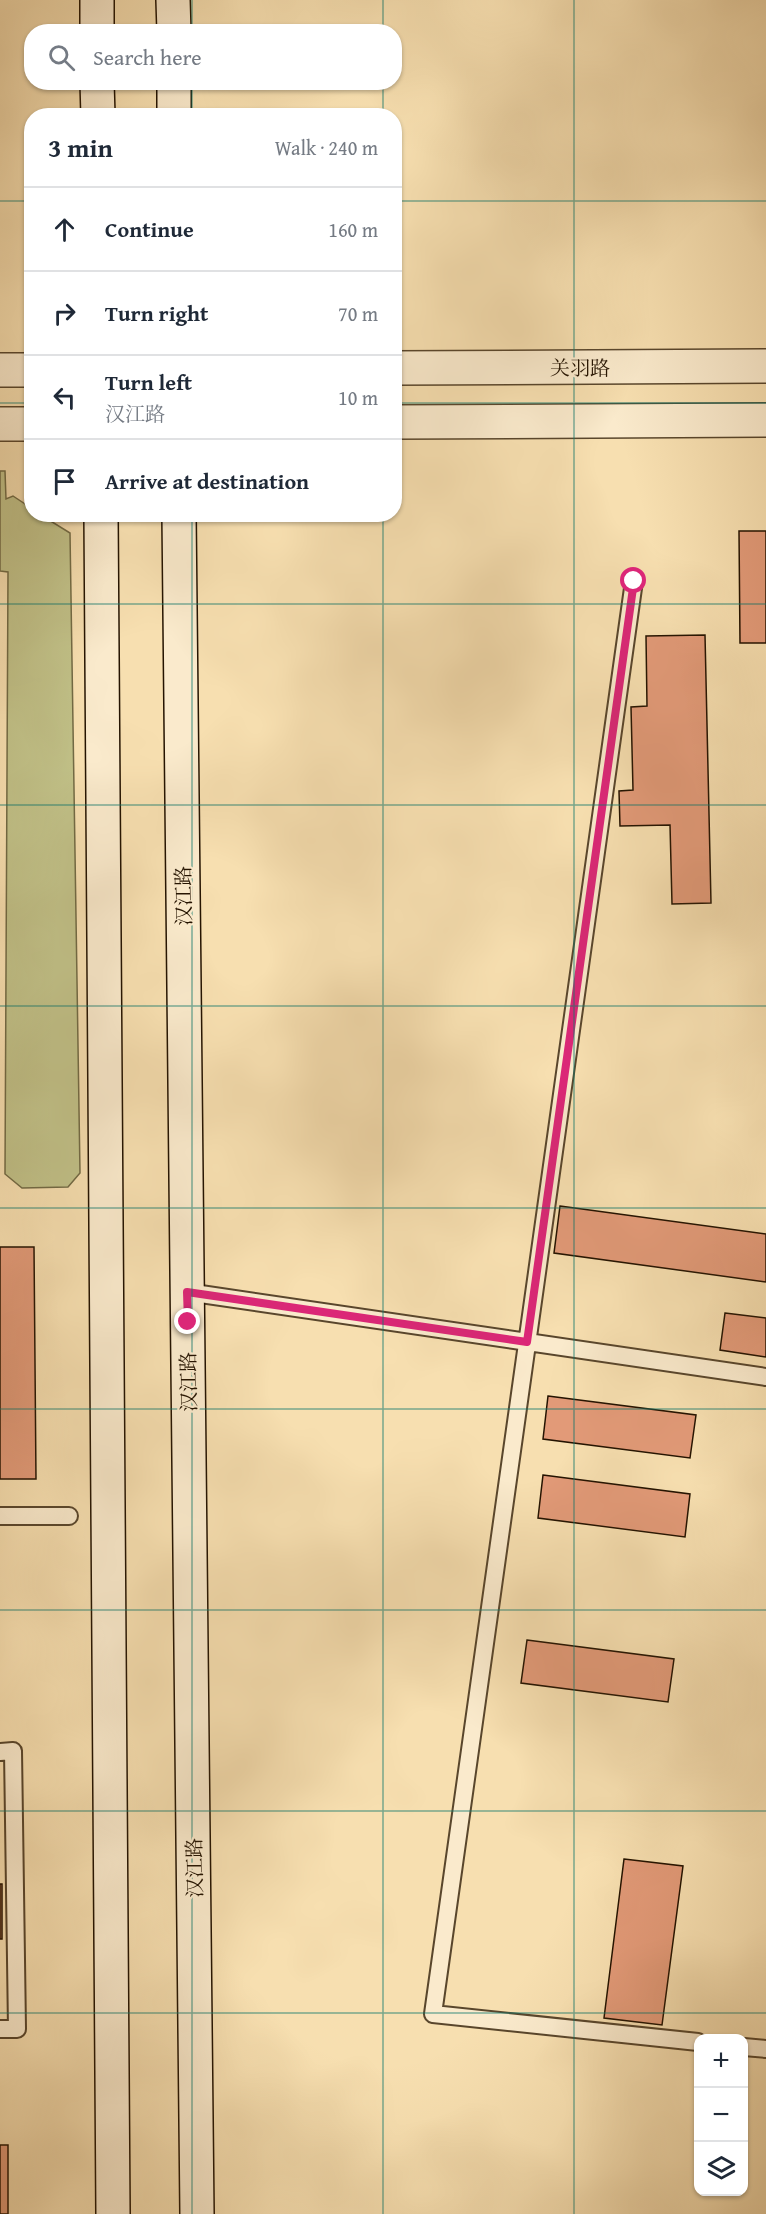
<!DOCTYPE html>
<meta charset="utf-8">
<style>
body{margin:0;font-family:"Gentium Book Plus","Noto Serif SC",serif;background:#f2f2f3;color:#1f2937}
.controls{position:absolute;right:18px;bottom:18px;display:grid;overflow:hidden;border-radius:12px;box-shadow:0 2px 4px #0004}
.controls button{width:54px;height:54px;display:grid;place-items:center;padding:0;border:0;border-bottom:2px solid #e0e1e3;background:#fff;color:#1f2937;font:30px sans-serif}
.stop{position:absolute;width:18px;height:18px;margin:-14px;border:4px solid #db2777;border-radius:50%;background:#fff}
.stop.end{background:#db2777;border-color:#fff;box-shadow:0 2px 6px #0008}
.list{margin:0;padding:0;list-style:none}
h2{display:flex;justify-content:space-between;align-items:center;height:78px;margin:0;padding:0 24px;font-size:26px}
h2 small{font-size:20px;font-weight:400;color:#747a83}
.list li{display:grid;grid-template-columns:39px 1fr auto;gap:18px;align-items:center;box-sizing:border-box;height:84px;padding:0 24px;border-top:2px solid #e0e1e3}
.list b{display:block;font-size:22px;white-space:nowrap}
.list p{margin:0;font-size:20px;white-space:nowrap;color:#747a83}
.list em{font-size:20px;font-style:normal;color:#747a83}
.icon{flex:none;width:33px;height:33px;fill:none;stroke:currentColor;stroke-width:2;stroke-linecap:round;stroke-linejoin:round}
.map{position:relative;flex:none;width:766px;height:2214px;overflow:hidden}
.search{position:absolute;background:#fff;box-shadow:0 2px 4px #0004;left:24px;top:24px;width:378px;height:66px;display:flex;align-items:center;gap:15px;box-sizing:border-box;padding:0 21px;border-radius:24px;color:#747a83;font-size:22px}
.panel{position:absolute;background:#fff;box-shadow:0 2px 4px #0004;left:24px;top:108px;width:378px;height:414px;border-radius:24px}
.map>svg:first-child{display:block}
</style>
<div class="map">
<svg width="766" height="2214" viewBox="0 0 766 2214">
<rect width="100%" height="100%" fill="#f7dfb0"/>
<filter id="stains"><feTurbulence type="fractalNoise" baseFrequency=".00333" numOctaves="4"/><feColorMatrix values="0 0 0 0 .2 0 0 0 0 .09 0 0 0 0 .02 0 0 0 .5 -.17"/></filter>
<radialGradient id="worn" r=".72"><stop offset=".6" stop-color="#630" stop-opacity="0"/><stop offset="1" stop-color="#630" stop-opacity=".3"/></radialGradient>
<path fill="#c1c188" stroke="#726a44" stroke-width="1.5" d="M0,471H5L6,499L13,496L31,508L32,514L41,515L70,533L80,1173L68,1187L22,1188L5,1174L8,572L0,571Z"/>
<path fill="#e29a78" stroke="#241300" stroke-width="1.5" d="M739,531H766V643H740Z
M705,635L711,903L672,904L670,825L620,826L619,791L633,790L631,707L647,706L646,636Z
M560,1206L766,1234V1282L554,1253Z
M0,1247H34L36,1479H0Z
M725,1313L766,1318V1357L720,1350Z
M548,1396L696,1415L690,1458L543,1439Z
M543,1475L690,1494L685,1537L538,1518Z
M527,1640L674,1659L668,1702L521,1683Z
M624,1859L683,1866L662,2025L604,2018Z
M0,1884H2V1939H0Z
M0,2145H8V2214H0Z"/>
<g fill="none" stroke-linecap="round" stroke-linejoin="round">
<g stroke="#59462c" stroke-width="20">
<path id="service" d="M634,581L433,2014L698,2042
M187,1292L766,1377
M0,1516H69
M0,1752L13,1751L17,2029H0
M744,2047L766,2049"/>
</g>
<g stroke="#59462c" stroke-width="36">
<path id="tertiary" d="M394,368L766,366
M0,370H32
M394,422L766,420
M0,424H32"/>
</g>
<g stroke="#241300" stroke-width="36">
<path id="secondary" d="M97,0V32
M173,0L174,32
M97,82L98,116
M174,82V116
M101,514L113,2214
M179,514L197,2214"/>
</g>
<use href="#service" stroke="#faeacc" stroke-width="16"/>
<use href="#tertiary" stroke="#faeacc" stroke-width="33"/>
<use href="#secondary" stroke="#faeacc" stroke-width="33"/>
</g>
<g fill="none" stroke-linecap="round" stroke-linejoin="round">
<path stroke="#db2777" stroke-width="8" d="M188,1322L187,1292L527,1342L634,581"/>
</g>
<path fill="none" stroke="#0f766e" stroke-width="1.5" stroke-opacity="0.55" d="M192,0V32M383,0V32M574,0V2214M192,82V116M383,82V116M0,201H32M394,201H766M0,403H32M394,403H766M192,514V2214M383,514V2214M0,604H766M0,805H766M0,1006H766M0,1208H766M0,1409H766M0,1610H766M0,1811H766M0,2013H766"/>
<g text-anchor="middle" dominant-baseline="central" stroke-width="4.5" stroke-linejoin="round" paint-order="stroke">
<g font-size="20" fill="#241300" stroke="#faeacc">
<text x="580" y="367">关羽路</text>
<text transform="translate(183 896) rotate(-91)">汉江路</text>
<text transform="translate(188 1382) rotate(-91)">汉江路</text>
<text transform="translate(194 1868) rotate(-91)">汉江路</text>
</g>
</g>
<rect width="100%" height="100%" filter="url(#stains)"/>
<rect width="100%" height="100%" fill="url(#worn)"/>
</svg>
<div class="controls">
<button>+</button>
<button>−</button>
<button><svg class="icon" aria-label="layers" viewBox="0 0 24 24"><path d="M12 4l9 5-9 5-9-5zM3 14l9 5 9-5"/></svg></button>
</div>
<div class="stop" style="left:634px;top:581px"></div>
<div class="stop end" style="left:188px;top:1322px"></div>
<div class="search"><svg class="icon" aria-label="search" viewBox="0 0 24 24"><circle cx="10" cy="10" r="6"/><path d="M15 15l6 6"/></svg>Search here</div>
<section class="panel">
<h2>3 min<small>Walk · 240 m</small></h2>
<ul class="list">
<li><svg class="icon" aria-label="ahead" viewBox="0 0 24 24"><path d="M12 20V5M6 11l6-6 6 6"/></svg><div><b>Continue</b></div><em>160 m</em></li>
<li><svg class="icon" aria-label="right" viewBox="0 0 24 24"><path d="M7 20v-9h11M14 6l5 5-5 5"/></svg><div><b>Turn right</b></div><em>70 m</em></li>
<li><svg class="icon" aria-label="left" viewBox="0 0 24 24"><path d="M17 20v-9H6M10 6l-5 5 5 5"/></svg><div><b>Turn left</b><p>汉江路</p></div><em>10 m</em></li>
<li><svg class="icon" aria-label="arrive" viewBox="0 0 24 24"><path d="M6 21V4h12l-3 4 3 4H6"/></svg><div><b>Arrive at destination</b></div></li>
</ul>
</section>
</div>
